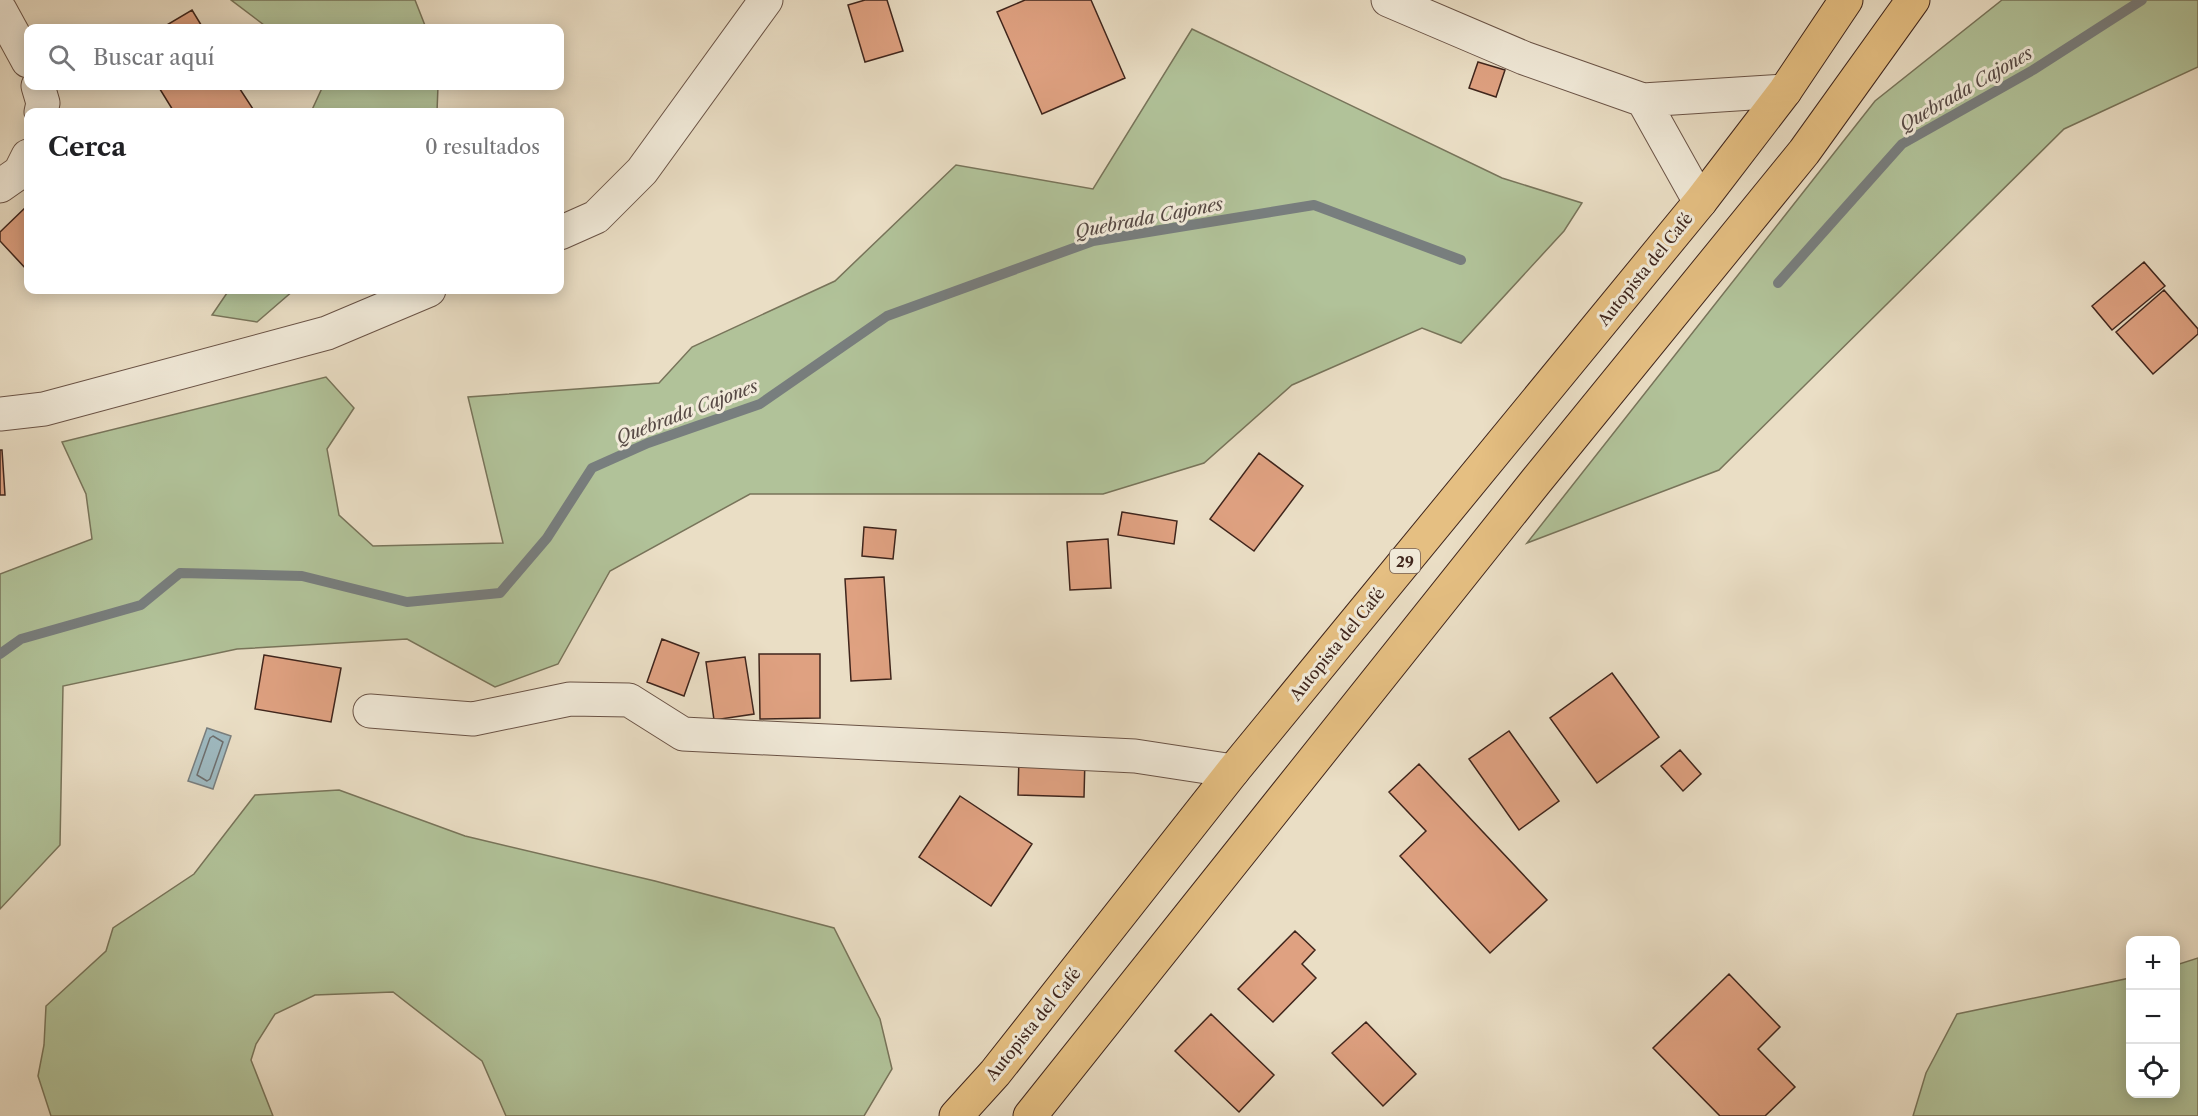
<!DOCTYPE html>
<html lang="es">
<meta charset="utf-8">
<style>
body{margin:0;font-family:"Libre Caslon Text",serif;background:#f2f2f2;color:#202124}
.controls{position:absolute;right:18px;bottom:18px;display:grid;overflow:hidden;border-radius:12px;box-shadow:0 3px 15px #0003}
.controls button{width:54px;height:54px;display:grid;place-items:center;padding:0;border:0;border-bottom:2px solid #e0e0e0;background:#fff;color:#202124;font:30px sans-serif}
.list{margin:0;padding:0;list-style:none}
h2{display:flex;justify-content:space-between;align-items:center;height:78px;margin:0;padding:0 24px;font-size:26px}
h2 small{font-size:20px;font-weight:400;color:#757577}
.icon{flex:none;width:33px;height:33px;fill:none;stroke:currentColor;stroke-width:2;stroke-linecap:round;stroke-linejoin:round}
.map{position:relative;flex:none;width:2198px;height:1116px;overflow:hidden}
.search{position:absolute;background:#fff;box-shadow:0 3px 15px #0003;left:24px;top:24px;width:540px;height:66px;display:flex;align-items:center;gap:15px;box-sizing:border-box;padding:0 21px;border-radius:12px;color:#757577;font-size:22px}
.panel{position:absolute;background:#fff;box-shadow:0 3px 15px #0003;left:24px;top:108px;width:540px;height:186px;border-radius:12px}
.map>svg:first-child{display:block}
</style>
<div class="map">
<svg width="2198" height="1116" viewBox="0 0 2198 1116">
<rect width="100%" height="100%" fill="#eadec5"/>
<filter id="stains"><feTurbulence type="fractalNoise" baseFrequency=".00333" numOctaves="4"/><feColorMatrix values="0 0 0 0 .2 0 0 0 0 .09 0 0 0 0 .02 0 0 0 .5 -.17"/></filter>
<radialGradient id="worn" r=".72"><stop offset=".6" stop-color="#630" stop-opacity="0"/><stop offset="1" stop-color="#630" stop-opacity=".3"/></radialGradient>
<path fill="#b1c299" stroke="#78745a" stroke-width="1.5" d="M231,0H415L426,28H268Z
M2002,0H2198V67L2064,129L1719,470L1527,543L1875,101Z
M1192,29L1502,178L1582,203L1564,231L1461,343L1422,328L1292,385L1204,463L1103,494H750L610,571L558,664L495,687L407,639L237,649L63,686L60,845L0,909V574L92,539L86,494L62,442L326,377L354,408L327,449L339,515L373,546L503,543L468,397L659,383L692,347L835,281L956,165L1093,189Z
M323,86H438L437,112H311Z
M229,290H294L257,322L212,315Z
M339,790L465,836L655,881L834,928L880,1019L892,1069L864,1116H506L482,1061L393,992L315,995L275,1014L256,1044L251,1060L273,1116H51L38,1076L44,1045L46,1006L106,951L113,928L194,874L255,795Z
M2198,958V1116H1913L1926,1073L1957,1014L2130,978V1094H2176V965Z"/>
<path fill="#9eb9c0" stroke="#787e7e" stroke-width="1.5" d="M207,728L231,736L213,789L188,781Z"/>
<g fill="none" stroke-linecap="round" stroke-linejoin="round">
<path stroke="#6e6f6e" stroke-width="1.5" d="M213,736L223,742L210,779L207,781L197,775L210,738Z"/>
<path stroke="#787e7e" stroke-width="10" d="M1778,283L1902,144L2033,70L2142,0
M0,654L21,639L141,605L180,573L302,576L407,602L500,593L547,538L592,468L648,443L760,404L887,316L1093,241L1314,205L1461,260"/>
</g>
<path fill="#dfa181" stroke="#3f251c" stroke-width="1.5" d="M865,0H887L903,51L865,62L848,5Z
M1025,0H1091L1125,78L1042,114L997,12Z
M192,10L203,28H166L165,26Z
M1478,62L1505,70L1496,97L1469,88Z
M158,86H238L255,112H174Z
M28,205V271L0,241V232Z
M2144,262L2165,286L2112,330L2092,306Z
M2164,290L2198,329V334L2153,374L2116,332Z
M0,450H2L5,495H0Z
M1259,453L1303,486L1254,551L1210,519Z
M1122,512L1177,521L1174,544L1118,535Z
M864,527L896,530L893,559L862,556Z
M1108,539L1111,588L1070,590L1067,542Z
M884,577L891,679L851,681L845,579Z
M662,639L699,653L684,696L647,682Z
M759,654H820V718L760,719Z
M264,655L341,668L331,722L255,709Z
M745,657L754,714L714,720L706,662Z
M1612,673L1659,737L1597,783L1550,718Z
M1509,731L1559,801L1519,830L1469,759Z
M1680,750L1701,774L1683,791L1661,766Z
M1019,757L1085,758L1084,797L1018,795Z
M1419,764L1547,900L1490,953L1400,856L1426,831L1389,792Z
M960,796L1032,844L991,906L919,857Z
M1295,931L1315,950L1302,964L1316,978L1273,1022L1238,989Z
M1729,974L1780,1027L1758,1049L1795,1087L1765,1116H1720L1653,1048Z
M1211,1014L1274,1075L1239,1112L1175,1051Z
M1366,1022L1416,1074L1383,1106L1332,1053Z"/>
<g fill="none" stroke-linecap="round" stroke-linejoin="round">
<g stroke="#6a5346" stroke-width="35">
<path id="minor" d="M1388,0L1524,58L1643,100L1785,91
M0,10L28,61
M38,86L43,103L41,112
M1643,100L1700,202
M0,186L20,172L28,156
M560,233L596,217L642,171L766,0
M0,414L44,409L327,333L429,290
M370,711L473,719L570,699L629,700L683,734L1135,756L1233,771"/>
</g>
<g stroke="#3f251c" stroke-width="35">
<path id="highway" d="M956,1116L995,1073L1233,771L1700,202L1785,91L1846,0
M1030,1116L1537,480L1804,152L1913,0"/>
</g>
<use href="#minor" stroke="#f1ead9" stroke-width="33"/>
<use href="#highway" stroke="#e5bf82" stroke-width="33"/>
</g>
<g text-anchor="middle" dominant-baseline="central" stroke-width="6" stroke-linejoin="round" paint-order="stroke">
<rect fill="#f1ead9" stroke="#746055" stroke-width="1.5" x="1390" y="549" width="30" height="24" rx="4.5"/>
<g font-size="15" font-weight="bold" fill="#3f251c">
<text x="1405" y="561">29</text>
</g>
<g font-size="16" fill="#3f251c" stroke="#f1ead9">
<text transform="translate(1645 269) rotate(-51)">Autopista del Café</text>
<text transform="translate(1337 644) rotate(-51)">Autopista del Café</text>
<text transform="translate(1033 1024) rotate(-51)">Autopista del Café</text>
</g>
<g font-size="18" font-style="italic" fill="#574a45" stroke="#f1ead9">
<text transform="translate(1966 89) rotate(-30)">Quebrada Cajones</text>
<text transform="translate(1149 218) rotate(-11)">Quebrada Cajones</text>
<text transform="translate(687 412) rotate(-21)">Quebrada Cajones</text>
</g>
</g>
<rect width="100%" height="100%" filter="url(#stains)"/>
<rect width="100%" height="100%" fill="url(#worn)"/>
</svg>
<div class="controls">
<button>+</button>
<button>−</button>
<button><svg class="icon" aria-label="locate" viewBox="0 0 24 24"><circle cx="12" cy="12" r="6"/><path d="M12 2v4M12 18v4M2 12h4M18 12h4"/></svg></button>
</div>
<div class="search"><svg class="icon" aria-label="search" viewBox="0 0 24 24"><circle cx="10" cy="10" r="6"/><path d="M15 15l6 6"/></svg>Buscar aquí</div>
<section class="panel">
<h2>Cerca<small>0 resultados</small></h2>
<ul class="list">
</ul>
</section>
</div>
